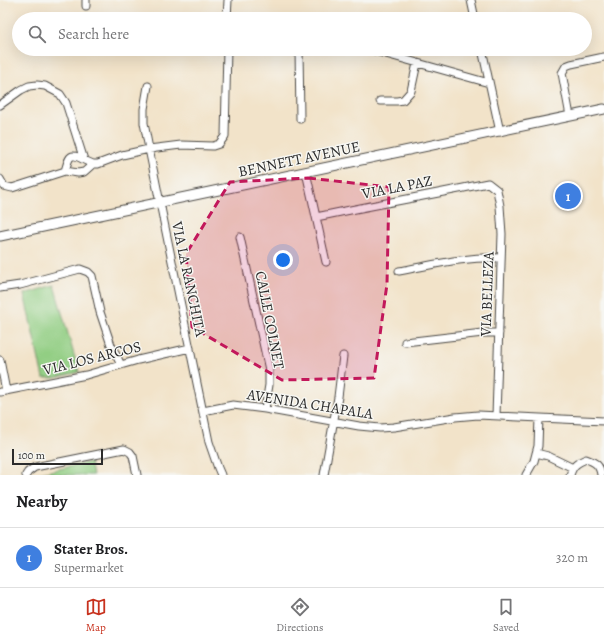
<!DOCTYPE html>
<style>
body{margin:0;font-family:Alegreya,serif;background:#f2f2f2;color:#202124}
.scale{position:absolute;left:12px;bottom:10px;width:91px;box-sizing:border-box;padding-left:4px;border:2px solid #2b2b2b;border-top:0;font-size:11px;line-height:14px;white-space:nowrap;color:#2b2b2b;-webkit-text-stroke:3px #f6f6f2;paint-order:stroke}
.you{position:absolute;left:283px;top:260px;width:14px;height:14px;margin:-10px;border:3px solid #fff;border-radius:50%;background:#1a73e8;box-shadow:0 0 0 6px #1a73e833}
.badge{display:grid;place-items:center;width:26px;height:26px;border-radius:50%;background:#c8321e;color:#fff;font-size:13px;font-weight:700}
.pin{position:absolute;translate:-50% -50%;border:2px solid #fff;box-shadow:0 1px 4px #0006}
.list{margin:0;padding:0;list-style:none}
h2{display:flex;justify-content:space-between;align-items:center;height:52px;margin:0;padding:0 16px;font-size:17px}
h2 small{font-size:13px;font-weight:400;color:#757577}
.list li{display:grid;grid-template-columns:26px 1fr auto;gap:12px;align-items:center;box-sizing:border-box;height:60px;padding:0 16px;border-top:1px solid #e0e0e0}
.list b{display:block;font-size:15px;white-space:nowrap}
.list p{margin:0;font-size:13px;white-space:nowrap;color:#757577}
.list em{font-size:13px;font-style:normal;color:#757577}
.icon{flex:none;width:22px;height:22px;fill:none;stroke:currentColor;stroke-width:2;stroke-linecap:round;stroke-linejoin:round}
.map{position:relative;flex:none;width:604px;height:475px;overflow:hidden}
.search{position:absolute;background:#fff;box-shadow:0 4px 16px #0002;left:12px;right:12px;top:12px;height:44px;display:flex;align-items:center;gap:10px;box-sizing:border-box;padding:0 14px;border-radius:22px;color:#757577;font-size:15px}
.sheet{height:112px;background:#fff}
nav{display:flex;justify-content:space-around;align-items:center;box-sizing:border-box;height:56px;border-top:1px solid #e0e0e0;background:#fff;font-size:11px;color:#757577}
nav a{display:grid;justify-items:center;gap:2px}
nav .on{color:#c8321e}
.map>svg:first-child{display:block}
</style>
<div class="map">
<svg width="604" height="475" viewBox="0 0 604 475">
<rect width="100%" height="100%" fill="#f6f6f2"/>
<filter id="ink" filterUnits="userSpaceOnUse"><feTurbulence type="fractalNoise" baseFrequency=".025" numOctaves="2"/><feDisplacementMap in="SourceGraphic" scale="8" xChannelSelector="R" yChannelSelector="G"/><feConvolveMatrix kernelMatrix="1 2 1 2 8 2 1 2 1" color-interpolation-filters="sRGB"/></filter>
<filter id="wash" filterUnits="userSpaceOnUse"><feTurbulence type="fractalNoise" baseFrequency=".012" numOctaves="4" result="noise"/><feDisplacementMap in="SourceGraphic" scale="16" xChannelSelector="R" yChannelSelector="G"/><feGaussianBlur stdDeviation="0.9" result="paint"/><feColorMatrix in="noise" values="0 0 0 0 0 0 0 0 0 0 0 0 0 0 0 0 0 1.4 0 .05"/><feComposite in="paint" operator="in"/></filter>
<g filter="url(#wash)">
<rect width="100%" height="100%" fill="#f2e3c9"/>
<path fill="#92ce83" stroke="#5e7c57" d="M54,285L79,372L55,378H43L24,294Z
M90,462L93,475H36L37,474Z"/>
</g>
<g filter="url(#ink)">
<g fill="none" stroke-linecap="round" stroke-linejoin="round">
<g stroke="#494743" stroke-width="9">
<path id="minor" d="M471,0L475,19
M86,6V0
M227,19L228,0
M299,49L300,119
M368,49L489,83
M482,49L500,132
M148,86L144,109V123L149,149L209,442L218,468L221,475
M380,101H397L403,100L411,91L417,63
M0,105L21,90L29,86L37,85L45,86L60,94L66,103L84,160L93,164L84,172L78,173L65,171L12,188L4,186L0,179
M570,116L562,73L566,66L571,64L604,57
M93,164H98L122,155L149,149L181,145L213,146L219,144L225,136L227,49
M65,171C69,158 69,151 84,160
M306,172L326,262
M316,217C373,205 431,195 488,183L497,190L500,206L502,234L496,416
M240,237L269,370V385L265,409
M399,271C433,265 467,256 501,258
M0,288L20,285L80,269L88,272L92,276L100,312L111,345L121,365
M405,342L483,333H499
M0,360L6,391
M0,392L86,375L138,360L190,348
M203,411L233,405L265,409L359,426L380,428L394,427L455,417L478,415L604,421
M536,453L548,456L573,468
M26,475L28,472L35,467L124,449L130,452L133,456L137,475
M324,475L338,397L343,356
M526,475L534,461L538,446L539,418
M570,475C573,465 577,463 586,459C595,462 600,465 601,475"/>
</g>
<g stroke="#494743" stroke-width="11">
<path id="tertiary" d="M0,236L604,109"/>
</g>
<use href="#minor" stroke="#fff" stroke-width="7"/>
<use href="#tertiary" stroke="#fff" stroke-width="9"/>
</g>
</g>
<path fill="#c2185b" fill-opacity="0.2" stroke="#c2185b" stroke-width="3" stroke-dasharray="8 5" stroke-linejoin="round" d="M308,178L389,187L387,284L374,378L282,380L192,327L186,254L230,182Z"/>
<g text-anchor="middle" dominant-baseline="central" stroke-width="3" stroke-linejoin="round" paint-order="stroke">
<g font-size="15" fill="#2b2b2b" stroke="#f6f6f2">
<text transform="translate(299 159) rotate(-12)">BENNETT AVENUE</text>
<text transform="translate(397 187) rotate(-11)">VIA LA PAZ</text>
<text transform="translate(189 279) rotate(78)">VIA LA RANCHITA</text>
<text transform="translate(487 294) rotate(-88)">VIA BELLEZA</text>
<text transform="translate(270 320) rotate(79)">CALLE COLNET</text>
<text transform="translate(92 358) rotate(-14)">VIA LOS ARCOS</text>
<text transform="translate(310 404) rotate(9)">AVENIDA CHAPALA</text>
</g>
</g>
</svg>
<div class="scale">100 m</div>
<div class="you"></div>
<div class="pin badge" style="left:568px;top:196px;background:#3f7fe0">1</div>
<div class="search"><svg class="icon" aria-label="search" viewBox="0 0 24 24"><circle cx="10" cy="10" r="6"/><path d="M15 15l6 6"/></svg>Search here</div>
</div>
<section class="sheet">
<h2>Nearby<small></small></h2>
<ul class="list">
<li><span class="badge" style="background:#3f7fe0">1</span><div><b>Stater Bros.</b><p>Supermarket</p></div><em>320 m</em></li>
</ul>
</section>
<nav>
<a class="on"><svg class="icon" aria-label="map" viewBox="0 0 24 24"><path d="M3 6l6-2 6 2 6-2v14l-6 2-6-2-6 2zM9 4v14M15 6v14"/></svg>Map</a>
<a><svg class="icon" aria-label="directions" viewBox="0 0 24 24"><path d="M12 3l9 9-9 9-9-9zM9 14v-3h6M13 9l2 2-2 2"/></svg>Directions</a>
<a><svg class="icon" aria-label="saved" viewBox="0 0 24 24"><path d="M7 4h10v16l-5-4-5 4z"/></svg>Saved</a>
</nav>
